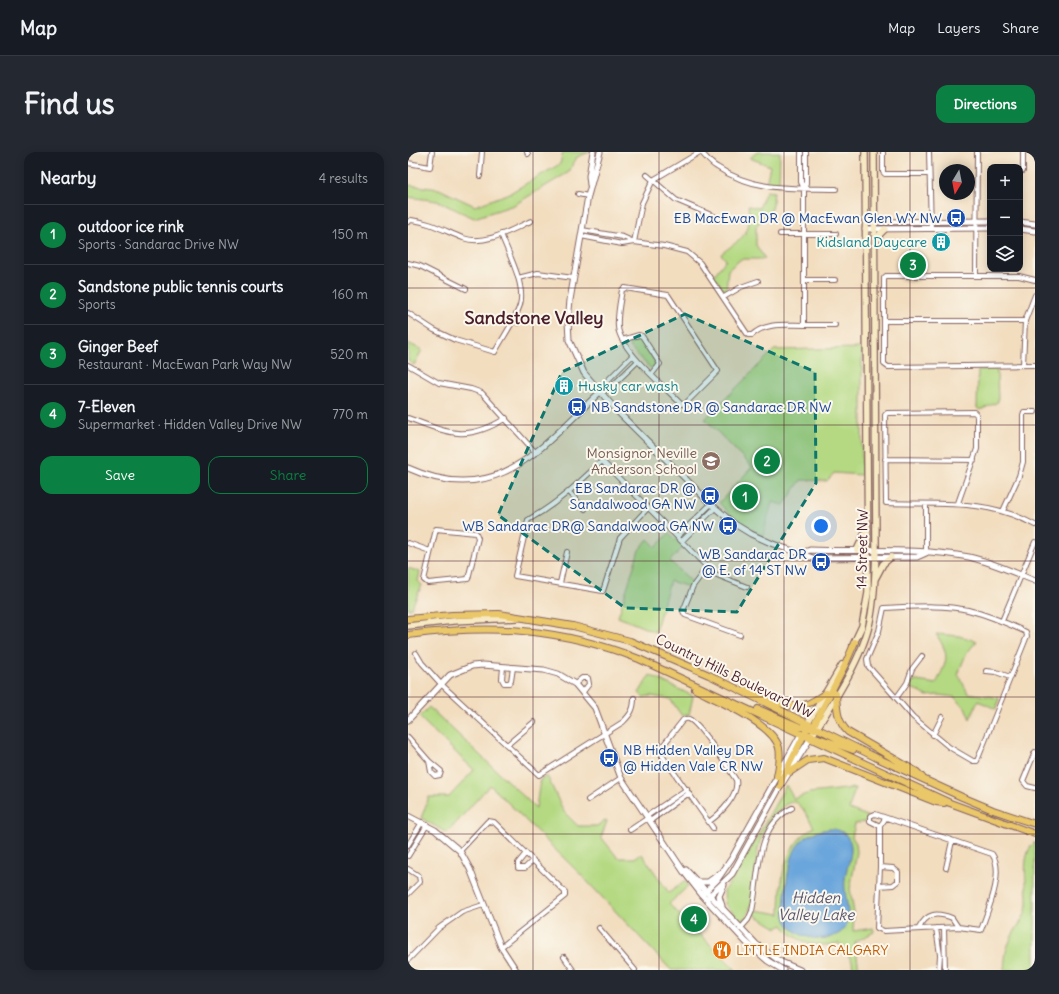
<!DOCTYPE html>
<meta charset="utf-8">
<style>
body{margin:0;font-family:Delius,sans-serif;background:#242831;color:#f1f3f6}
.controls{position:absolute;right:12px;top:12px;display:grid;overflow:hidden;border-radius:8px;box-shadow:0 2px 10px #0003}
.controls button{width:36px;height:36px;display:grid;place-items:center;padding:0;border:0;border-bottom:1px solid #363941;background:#171b24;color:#f1f3f6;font:20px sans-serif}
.compass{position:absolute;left:531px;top:12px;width:36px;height:36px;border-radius:50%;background:#171b24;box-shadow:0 2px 10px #0003;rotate:190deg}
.you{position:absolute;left:413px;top:374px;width:14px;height:14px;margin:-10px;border:3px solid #fff;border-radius:50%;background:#1a73e8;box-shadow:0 0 0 6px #1a73e833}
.badge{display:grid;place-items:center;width:26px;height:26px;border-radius:50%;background:#0b8043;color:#fff;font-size:13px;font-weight:700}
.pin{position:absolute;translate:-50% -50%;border:2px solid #fff;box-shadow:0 1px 4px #0006}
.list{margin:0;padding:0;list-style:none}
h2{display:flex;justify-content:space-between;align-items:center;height:52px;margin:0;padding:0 16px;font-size:17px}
h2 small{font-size:13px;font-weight:400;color:#9ea1a6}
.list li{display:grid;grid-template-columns:26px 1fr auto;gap:12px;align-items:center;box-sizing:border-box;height:60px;padding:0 16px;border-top:1px solid #363941}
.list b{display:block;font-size:15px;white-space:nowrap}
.list p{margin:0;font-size:13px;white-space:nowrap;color:#9ea1a6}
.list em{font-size:13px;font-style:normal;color:#9ea1a6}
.actions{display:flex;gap:8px;padding:12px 16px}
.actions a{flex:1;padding:9px 0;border:1px solid #0b8043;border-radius:12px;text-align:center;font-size:14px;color:#0b8043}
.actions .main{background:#0b8043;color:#fff}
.icon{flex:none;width:22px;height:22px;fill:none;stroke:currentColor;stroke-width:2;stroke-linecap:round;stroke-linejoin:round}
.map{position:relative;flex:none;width:627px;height:818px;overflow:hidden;border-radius:12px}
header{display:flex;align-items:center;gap:24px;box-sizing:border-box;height:56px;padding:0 20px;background:#171b24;border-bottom:1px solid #363941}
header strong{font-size:19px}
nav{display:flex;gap:22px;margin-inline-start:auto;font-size:14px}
.intro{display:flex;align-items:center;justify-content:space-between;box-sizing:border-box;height:96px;padding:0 24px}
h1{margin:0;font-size:28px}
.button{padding:10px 18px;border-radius:12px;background:#0b8043;color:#fff;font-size:14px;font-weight:700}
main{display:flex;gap:24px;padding:0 24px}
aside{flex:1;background:#171b24;border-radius:12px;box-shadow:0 2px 10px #0003}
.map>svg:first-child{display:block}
</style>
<header>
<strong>Map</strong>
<nav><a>Map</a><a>Layers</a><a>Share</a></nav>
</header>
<div class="intro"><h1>Find us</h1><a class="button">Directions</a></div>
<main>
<aside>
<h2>Nearby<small>4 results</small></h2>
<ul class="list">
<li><span class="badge">1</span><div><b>outdoor ice rink</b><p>Sports · Sandarac Drive NW</p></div><em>150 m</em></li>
<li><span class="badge">2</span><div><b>Sandstone public tennis courts</b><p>Sports</p></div><em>160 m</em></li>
<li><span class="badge">3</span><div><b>Ginger Beef</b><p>Restaurant · MacEwan Park Way NW</p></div><em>520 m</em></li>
<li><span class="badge">4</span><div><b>7-Eleven</b><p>Supermarket · Hidden Valley Drive NW</p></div><em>770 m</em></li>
</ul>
<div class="actions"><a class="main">Save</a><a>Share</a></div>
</aside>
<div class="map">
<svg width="627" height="818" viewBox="0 0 627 818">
<rect width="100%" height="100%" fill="#fbf7ec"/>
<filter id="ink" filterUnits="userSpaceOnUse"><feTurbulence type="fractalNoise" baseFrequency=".025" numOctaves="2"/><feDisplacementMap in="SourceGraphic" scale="8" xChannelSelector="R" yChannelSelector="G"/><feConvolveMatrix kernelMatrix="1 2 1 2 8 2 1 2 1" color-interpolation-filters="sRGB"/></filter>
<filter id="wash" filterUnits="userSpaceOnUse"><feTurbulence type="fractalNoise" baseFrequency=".012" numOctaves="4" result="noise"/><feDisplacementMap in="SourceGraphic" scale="16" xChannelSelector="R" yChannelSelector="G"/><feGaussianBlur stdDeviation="0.9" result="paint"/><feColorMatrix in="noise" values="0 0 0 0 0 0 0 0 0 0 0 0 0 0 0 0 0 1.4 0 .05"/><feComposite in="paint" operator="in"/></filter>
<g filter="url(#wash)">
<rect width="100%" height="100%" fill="#f2ddbf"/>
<path fill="#b4d982" stroke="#7f7c56" d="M155,0H182L169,5L161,20L106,53L66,66L29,49L0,45V33L31,37L67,54L102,41L152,12Z
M349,0H372L371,34L358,32L362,14L342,6Z
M358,39L366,40L364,57L348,74V93L357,107H333L320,118L318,139H317L305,124L318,108L313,102C333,86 345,83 340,54L351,56Z
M228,187H232L248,211L246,216H242L223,196L221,191L223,188Z
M0,191L14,198L6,213L0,209Z
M454,196V323L426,321L419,329L393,328L376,353L364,350L355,384L328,368L311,351L344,315L297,267L366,198Z
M589,217L590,250L572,258L569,256L570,218Z
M261,381L275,395L262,409L284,430L281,435L262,429L247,480L210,465L231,398L240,387L248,395Z
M0,416L12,420L10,429L14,433L3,457H0Z
M528,482L551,484L569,489L558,502L550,522L560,541L591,546L588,557L570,549L562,567L557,555L546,545L530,543L519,544L500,534L503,528L528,532C539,508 543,505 528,482Z
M242,523L285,544L281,563L278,562L274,564L262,547L243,544L235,545L231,541Z
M21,555L128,656L132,628L139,624L156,660L170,674H189L197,668L199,669L193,685L210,706H226L234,702L261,741L277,729L280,734L261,752L328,818H263L175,725L82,633L39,681L13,666L21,645H41L66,618L11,565Z
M378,633L386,647L401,641L447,636L441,657L459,664V669L447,672L444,685L448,691L449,700L442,737L446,761L445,779L465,776L466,780L447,790L451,818H445L444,809L431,791C411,796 387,791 375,773L369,776L347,763L348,758L372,762C373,727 373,696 406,675L395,657L388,650C380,649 376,654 370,659C336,695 356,730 338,766L332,768L317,752L316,739L332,716Z
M627,690V818H596C597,809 597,799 601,791C606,776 618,768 619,752C620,734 611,703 627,690Z"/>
<path fill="#6ba6db" stroke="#5a6283" d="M422,677C429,677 436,679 440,686C448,697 438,715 437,727C434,749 454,779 419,786C409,788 395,785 387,779C382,776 378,770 377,764C375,748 380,706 390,693C397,683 410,678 422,677Z"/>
</g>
<g filter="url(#ink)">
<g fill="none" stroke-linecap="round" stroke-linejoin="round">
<g stroke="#85625f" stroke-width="6">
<path id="minor" d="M119,0L120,2
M293,0C298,5 303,12 309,15C346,40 386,36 428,37
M393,0V30L396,37
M475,0V20L477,22H521
M521,0L523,77
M0,11L22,15L24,0
M615,19V0
M239,23L268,48L315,68
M72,24L74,0
M170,42L180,44
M0,70L3,68C22,70 37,79 55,86C77,94 103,78 123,69
M174,78L215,85L226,90
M372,82H428
M173,84L214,92L226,90L256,94L279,100L292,111L340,183H344C358,170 377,173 396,173V37L398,31V0
M226,90L234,51L245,28L292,0
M0,111L12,114L58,137
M568,123L569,0
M110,126L130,121L165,126
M396,128H427
M627,128L611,124H478L476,126V212L480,215L627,213
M217,136L260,143L310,219L277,252H273C256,234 212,198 210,175C209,163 212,150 214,138Z
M316,145L333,135L350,129
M0,161L26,178L47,188L87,200C95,185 107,169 112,153C118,133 100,101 93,82
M105,168L110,171
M476,169H617
M396,173H427
M214,188L231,183L234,184L252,212L244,222
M0,213L31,231L63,237L74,241L128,301
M615,213L617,169L627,143
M192,240L196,232L225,203
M193,240L201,237L230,209
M0,266C40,281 58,291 98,266
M477,307L566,308
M161,340L177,357
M550,351L569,297V263L566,260L479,261L477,263L478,351C531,353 579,346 627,373
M240,356L212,386L195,439L107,424L120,368C149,352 171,331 194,309L299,415L309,423L339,435
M595,359L611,324L615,310V263L616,260H627
M28,377L68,381L70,386L60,427L20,431L16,428Z
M270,384L303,352
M274,389L307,356
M0,391L22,399
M518,401V352
M299,415L285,434L275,459L277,463L332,483
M152,431L159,400
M476,456C503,455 533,452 560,458C580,463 599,471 618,480L619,484L569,609H565L541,595L505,565L460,514L459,507L471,479Z
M594,469L627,390
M8,501L14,511L33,532L131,623L215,570C223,562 226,557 226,546
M95,515L94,527L96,531H101L103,529L105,516
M578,519L588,520L602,525
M167,532L174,526H180L181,532L175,540
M489,545L499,531L504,517L514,504
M525,583L534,565
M0,585L21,609L33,619L32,623L27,624L23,620L21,609
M99,593L126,570
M627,600L615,629L619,634L627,636
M180,648L213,626
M239,664L279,637
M242,669L281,641
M302,669C313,661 331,643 328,628C321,617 291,571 281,567C278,566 278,567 275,568L253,596V602L305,676
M472,674L462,669V664L467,662L584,702C597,720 580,758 573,778L550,775L476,779L469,776L472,715V674L477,667
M222,678L240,666
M0,693L14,670
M52,699L80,669L86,670L157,740V744L93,795
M118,701L110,711V716H117L125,708
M0,704L19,673
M538,716L544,689
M0,717L11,724L12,730L0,742
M471,734L485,733L490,729V720L485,716L472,715
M191,776L227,818
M511,776C519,761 528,760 544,766L550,775
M528,776L532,803L531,818
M536,776L537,818
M332,777L340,768L344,759C352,723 346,675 384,656
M156,805L165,818
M0,808L31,776L54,760L75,753"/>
</g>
<g stroke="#85625f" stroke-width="7">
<path id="tertiary" d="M192,0L180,44L162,148L160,169L161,188L176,221L209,259L304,353L325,371L343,382L365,392L405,406L509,405L518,401
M182,33L181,24L185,0
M457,70L582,69
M612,70L627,72
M457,77L582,76
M612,77L627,79
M0,316C90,357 133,295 192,240
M394,401L402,398C455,400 509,395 561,405C584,410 605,420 627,429
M0,568L42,523L64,514L75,513L136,518L150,522L167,532L187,556L213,626L276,720L294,743L338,790L360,809L375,818
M0,664L27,678L52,699L62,717L93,795L108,818
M278,718L348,792L373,810L392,818
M289,730H300L311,722
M294,743L309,728L324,706L393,582
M298,747L324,722L372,635L402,587
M314,754L311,744L316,733"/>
</g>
<g stroke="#85625f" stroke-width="8">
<path id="secondary" d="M467,93L472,82L477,77
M449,398L458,379
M467,427L475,412L483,405
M0,474L45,469L109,466
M445,493L454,474L460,441L457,0
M398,574L434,513
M402,587C423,554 455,506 462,469C467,446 467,422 468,398L466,0"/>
</g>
<g stroke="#85625f" stroke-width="8">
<path id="primary" d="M0,467L44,463L91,462L165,474L222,489L301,523L467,605L554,645L585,658L627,672
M0,483C83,472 153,476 231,507L542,651L627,682
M287,537C308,548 366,572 371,596C373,605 371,615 369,624
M338,537C354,544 378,558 396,553C404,551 411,545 418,541
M428,542C429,558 429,569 440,580L509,620L514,625
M350,557L392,575L407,577
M404,577L437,513L447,490
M399,582L445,598
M382,620L400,608L416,606L528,650L536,651
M372,635L375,625L397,581"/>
</g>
<use href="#minor" stroke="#fff" stroke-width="4"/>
<use href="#tertiary" stroke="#fff" stroke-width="5"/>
<use href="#secondary" stroke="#f7e9c3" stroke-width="5.5"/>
<use href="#primary" stroke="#eac769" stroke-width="6"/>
</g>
</g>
<path fill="#0f766e" fill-opacity="0.2" stroke="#0f766e" stroke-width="3" stroke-dasharray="8 5" stroke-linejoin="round" d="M277,162L407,220L408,331L329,460L217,456L90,363L154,220Z"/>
<path fill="none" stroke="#4a1f2b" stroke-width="1" stroke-opacity="0.55" d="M125,0V818M251,0V818M376,0V818M502,0V818M0,136H627M0,273H627M0,409H627M0,545H627M0,682H627"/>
<defs>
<g id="bus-disc" transform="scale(1)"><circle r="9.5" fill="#1a4fb4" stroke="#fbf7ec"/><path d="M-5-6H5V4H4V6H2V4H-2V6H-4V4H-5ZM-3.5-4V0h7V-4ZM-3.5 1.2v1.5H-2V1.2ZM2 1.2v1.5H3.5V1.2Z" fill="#fff"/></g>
<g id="building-disc" transform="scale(1)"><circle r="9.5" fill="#0f9aa8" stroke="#fbf7ec"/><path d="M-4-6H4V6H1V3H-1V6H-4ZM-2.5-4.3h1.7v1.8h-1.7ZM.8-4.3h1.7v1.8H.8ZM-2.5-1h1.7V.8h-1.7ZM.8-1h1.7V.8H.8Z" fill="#fff"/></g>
<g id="school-disc" transform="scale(1)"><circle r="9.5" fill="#8d6e63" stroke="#fbf7ec"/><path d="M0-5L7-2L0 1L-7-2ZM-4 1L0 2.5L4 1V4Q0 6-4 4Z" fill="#fff"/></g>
<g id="restaurant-disc" transform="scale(1)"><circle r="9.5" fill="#e8710a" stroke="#fbf7ec"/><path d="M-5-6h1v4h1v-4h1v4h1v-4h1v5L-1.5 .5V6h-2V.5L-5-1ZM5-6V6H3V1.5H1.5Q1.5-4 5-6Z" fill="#fff"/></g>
</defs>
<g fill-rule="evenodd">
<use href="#bus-disc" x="548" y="66"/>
<use href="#building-disc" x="533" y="90"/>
<use href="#building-disc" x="156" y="234"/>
<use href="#bus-disc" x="169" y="255"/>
<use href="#school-disc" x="303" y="309"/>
<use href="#bus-disc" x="302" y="344"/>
<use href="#bus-disc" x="320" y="374"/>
<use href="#bus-disc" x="413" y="410"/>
<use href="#bus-disc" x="201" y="606"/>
<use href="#restaurant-disc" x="314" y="798"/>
</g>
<g text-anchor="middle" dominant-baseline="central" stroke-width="4" stroke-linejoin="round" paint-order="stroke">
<g font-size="14" fill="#164399" stroke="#fbf7ec" text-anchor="end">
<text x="534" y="66">EB MacEwan DR @ MacEwan Glen WY NW</text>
<text x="183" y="255" text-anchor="start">NB Sandstone DR @ Sandarac DR NW</text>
<text x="288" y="336">EB Sandarac DR @<tspan x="288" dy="16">Sandalwood GA NW</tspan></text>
<text x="306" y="374">WB Sandarac DR@ Sandalwood GA NW</text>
<text x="399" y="402">WB Sandarac DR<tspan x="399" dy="16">@ E. of 14 ST NW</tspan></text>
<text x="215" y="598" text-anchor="start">NB Hidden Valley DR<tspan x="215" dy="16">@ Hidden Vale CR NW</tspan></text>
</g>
<g font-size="14" fill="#0d838f" stroke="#fbf7ec" text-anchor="end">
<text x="519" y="90">Kidsland Daycare</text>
<text x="170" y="234" text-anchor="start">Husky car wash</text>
</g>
<g font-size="14" fill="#785e54" stroke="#fbf7ec" text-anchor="end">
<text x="289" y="301">Monsignor Neville<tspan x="289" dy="16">Anderson School</tspan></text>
</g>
<g font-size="14" fill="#4a1f2b" stroke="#fbf7ec">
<text transform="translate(454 397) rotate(-89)">14 Street NW</text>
<text transform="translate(327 524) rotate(26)">Country Hills Boulevard NW</text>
</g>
<g font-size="14" fill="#c56008" stroke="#fbf7ec" text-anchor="start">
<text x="328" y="798">LITTLE INDIA CALGARY</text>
</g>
<g font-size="15" font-style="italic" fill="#575571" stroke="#fbf7ec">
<text x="408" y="745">Hidden<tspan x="408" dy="17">Valley Lake</tspan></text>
</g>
<g font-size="18" font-weight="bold" fill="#4a1f2b" stroke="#fbf7ec">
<text x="126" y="165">Sandstone Valley</text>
</g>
</g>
</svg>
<div class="controls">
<button>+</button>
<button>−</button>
<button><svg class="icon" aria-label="layers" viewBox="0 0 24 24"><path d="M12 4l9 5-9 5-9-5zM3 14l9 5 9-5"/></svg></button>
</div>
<svg class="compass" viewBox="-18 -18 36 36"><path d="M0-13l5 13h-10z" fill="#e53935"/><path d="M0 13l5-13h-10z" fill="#9ea1a6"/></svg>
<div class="you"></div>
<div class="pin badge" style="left:337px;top:345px">1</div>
<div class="pin badge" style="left:359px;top:309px">2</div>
<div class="pin badge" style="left:505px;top:113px">3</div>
<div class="pin badge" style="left:286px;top:767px">4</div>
</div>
</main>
